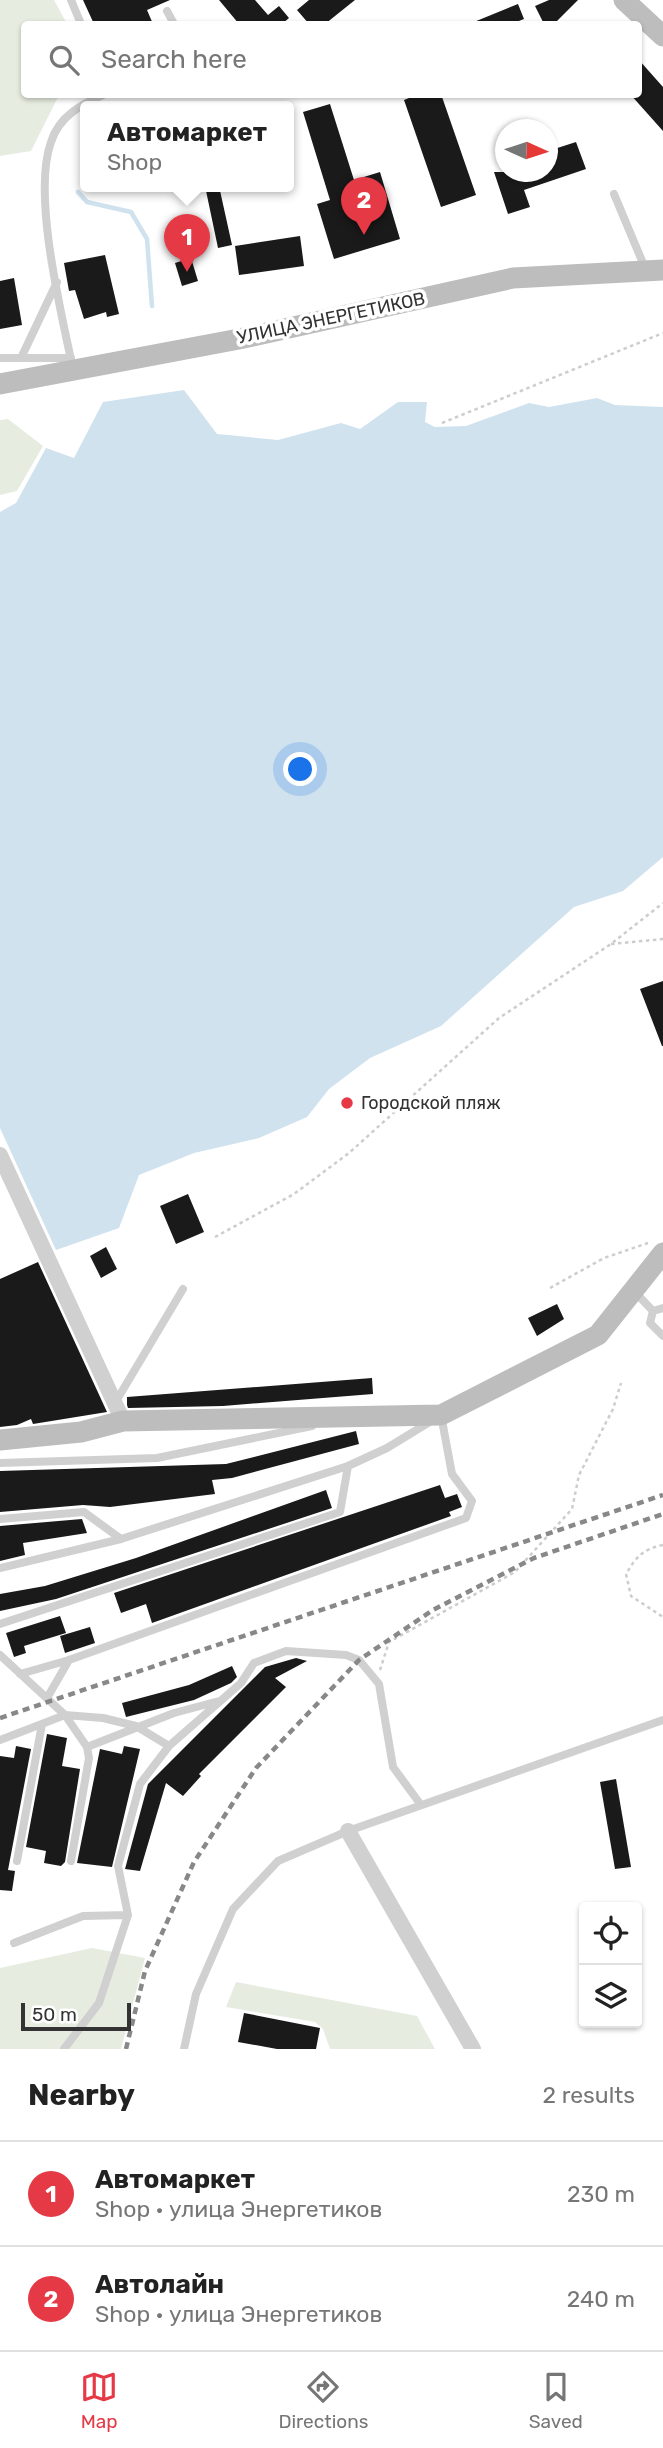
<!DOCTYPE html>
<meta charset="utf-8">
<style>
body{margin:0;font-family:Rubik,sans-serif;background:#f6f6f6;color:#222}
.controls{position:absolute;right:21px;bottom:21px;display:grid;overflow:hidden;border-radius:7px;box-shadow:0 2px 5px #0004}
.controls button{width:63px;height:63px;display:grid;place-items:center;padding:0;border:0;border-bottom:2px solid #e0e0e0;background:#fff;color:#222;font:35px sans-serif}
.compass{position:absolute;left:495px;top:119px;width:63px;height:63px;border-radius:50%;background:#fff;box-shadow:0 2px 5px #0004;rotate:93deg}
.scale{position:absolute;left:21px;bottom:18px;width:110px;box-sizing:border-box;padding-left:7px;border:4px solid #333;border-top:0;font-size:19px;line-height:24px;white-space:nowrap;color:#333;-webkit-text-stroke:5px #fff;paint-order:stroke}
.you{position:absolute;left:301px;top:770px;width:24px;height:24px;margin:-18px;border:5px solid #fff;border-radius:50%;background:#1a73e8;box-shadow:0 0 0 10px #1a73e833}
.badge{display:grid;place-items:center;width:46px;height:46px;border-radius:50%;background:#e63946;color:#fff;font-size:23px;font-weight:700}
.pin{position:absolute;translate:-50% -58px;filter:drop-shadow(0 2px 4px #0008)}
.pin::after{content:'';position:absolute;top:37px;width:24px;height:21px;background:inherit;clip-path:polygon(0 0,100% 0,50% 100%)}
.popup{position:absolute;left:80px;top:101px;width:214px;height:91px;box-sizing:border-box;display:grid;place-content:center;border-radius:7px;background:#fff;filter:drop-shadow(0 2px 5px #0005);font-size:23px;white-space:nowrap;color:#767676}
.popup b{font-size:26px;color:#222}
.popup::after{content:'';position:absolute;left:50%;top:100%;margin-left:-14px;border:14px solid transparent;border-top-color:#fff}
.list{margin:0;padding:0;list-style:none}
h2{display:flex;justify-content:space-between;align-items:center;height:91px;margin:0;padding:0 28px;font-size:30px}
h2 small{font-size:23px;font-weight:400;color:#767676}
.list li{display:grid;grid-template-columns:46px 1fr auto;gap:21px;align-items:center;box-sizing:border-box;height:105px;padding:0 28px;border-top:2px solid #e0e0e0}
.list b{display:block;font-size:26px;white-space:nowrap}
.list p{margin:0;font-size:23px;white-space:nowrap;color:#767676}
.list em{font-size:23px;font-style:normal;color:#767676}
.icon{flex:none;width:38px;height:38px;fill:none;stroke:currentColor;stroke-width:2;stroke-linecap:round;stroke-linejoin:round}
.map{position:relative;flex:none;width:663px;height:2049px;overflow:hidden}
.search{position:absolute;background:#fff;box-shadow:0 2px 5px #0004;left:21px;right:21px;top:21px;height:77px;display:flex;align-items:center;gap:18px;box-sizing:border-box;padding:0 24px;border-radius:7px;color:#767676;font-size:26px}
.sheet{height:301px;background:#fff}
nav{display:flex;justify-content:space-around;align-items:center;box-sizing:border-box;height:98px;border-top:2px solid #e0e0e0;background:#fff;font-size:19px;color:#767676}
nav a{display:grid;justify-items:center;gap:4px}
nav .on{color:#e63946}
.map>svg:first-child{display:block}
</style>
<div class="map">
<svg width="663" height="2049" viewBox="0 0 663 2049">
<rect width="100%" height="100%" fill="#fff"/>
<path fill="#e6ecdf" d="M0,0H54L67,24H24V94L59,95L31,151L0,156Z
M8,419L43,446L17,491L0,495V420Z
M92,1948L145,1958L121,2049H0V1968Z
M236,1982L417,2016L435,2049H330L323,2029L315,2022L226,2007Z"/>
<path fill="#cfe2ee" d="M184,390L217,434L278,440L341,423L360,429L398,402H427L425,422L435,427L466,426L529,403L549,407L597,398L615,405L663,407V857L623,891L574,907L441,1026L370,1058L329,1089L307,1117L259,1138L194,1153L139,1175L119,1228L56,1250L0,1128V512L16,503L46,448L74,458L103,402Z"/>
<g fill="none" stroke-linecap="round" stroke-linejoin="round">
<path stroke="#cfe2ee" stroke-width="4.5" d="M78,192L87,202L131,212L147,239L152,306"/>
</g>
<path fill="#1a1a1a" d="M83,0H170L147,10L153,24H94Z
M219,0H255L268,15L279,6L289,18L282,24H239Z
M309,0H355L325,24H309L297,10Z
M549,0H578L556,22L544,24L535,6Z
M518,4L524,19L511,24H469Z
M639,60L663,87V131L630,94H639Z
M419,94H441L476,195L441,207L404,100Z
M330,104L354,180L380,172L400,239L334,259L317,204L330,200L303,112Z
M576,142L586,169L524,190L530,207L508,214L494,172H548V151Z
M205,186H219L232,245L218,248Z
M300,236L304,266L239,275L235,246Z
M105,255L119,314L107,317L106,312L84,319L75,290L69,291L64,263Z
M191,258L198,281L182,286L175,263Z
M14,278L22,325L0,329V281Z
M663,981V1046H662L640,989Z
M188,1194L204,1232L176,1244L160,1206Z
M106,1247L117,1269L101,1278L90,1256Z
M38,1262L107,1412L33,1424L31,1419L17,1425L0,1427V1279Z
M557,1304L564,1319L537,1336L528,1318Z
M372,1378L373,1394L223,1406L128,1408L127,1405V1397Z
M356,1431L359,1444L232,1478L212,1480L215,1494L110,1507L83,1505L0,1512V1471L226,1464Z
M440,1485L445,1498L457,1494L462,1507L449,1512L451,1516L152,1623L146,1604L121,1613L114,1593Z
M326,1490L332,1508L56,1599L0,1611V1594L45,1586L136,1558Z
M82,1519L87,1533L23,1543L25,1555L0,1561V1526Z
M60,1616L66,1633L24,1646L26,1653L14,1657L6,1633Z
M90,1627L95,1643L65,1653L60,1636Z
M296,1658L307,1661L275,1678L286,1687L199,1774L201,1776L183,1796L166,1783L140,1871L125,1869L148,1784L265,1667Z
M232,1666L237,1677L231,1683L194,1700L126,1717L122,1703L189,1685Z
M47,1734L67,1738L62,1766L80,1769L65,1862L61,1866L44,1863L46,1851L26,1847Z
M16,1746L31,1749L8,1870L15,1871L12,1891L0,1890V1756L14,1758Z
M124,1746L140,1749L112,1867L77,1863L100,1749L122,1754Z
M616,1779L631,1867L615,1869L600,1782Z
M244,2013L320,2028L316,2049H277L238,2042Z"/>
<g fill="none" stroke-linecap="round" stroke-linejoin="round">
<path stroke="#cdcdcd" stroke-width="2.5" stroke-dasharray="3.5 3.5" stroke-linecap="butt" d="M442,423L663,333
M611,944L663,939
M215,1237L294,1194L349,1153L499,1018L611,944L663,903
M550,1288L604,1258L648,1243
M663,1545C643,1549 636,1557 626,1574L631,1596L663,1617
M380,1670L389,1642L515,1572L572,1509L579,1475L613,1409L621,1383"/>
<path stroke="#d0d0d0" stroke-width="8" d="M71,0L81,24
M167,11L174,24
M614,194L645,268
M0,358H71
M21,358L57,282
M73,369C61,312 32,194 51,142C59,116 82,104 105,94
M634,1291L653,1311L663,1308
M653,1311L650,1323L663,1336
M115,1403L183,1289
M0,1463L157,1458L312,1426
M0,1519L84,1512L121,1539
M0,1568L121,1539L348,1466L387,1448L441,1415L452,1474L472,1501L466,1518L69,1660L20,1674
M0,1624L340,1512L348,1466
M0,1655L65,1715L103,1718L136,1726L169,1746
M47,1698L69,1660
M0,1740L65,1715L87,1747L89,1758L71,1861
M87,1747L174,1713L219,1701
M17,1861L42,1724
M14,1943L83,1916L128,1915
M64,2049L99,2003L128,1915L118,1866L140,1784L169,1746L241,1683L254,1663L286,1651L346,1655L359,1660L379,1684L393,1767L421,1805
M184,2049L196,1994L233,1909L278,1861L348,1831L663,1720"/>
<path stroke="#d0d0d0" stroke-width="16" d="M0,1155L123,1421
M348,1831L473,2049"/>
<path stroke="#bdbdbd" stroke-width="21" d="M624,0L663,36
M0,384L239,339L513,278L663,270
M0,1440L81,1432L123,1421L441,1415L598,1335L663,1253"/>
<path stroke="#888" stroke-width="4.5" stroke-dasharray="7 5" stroke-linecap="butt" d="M0,1718L663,1495
M126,2049L145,1971L194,1862L256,1768L359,1660L433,1610L534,1558L663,1514"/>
</g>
<circle fill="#e63946" stroke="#fff" stroke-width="2.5" cx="347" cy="1103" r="7"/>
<g text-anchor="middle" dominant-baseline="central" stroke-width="7" stroke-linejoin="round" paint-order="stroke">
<g font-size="18" fill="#333" stroke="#fff">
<text transform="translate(331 318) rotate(-12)">УЛИЦА ЭНЕРГЕТИКОВ</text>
</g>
<g font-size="18" fill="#333" stroke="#fff" text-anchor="start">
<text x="361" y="1103">Городской пляж</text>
</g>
</g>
</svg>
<div class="controls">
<button><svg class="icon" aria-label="locate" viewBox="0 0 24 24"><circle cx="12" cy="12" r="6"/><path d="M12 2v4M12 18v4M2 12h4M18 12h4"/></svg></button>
<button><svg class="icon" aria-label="layers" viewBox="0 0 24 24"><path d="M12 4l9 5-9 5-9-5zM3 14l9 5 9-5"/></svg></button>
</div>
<svg class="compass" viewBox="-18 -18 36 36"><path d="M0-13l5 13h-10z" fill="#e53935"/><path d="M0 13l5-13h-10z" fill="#767676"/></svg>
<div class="scale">50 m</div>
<div class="you"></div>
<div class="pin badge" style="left:187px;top:272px">1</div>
<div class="popup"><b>Автомаркет</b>Shop</div>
<div class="pin badge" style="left:364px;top:235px">2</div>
<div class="search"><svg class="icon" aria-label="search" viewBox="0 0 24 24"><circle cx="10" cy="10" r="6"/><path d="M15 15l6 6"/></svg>Search here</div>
</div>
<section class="sheet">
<h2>Nearby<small>2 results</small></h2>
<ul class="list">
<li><span class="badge">1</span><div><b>Автомаркет</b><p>Shop · улица Энергетиков</p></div><em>230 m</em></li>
<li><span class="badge">2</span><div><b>Автолайн</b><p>Shop · улица Энергетиков</p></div><em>240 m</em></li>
</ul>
</section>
<nav>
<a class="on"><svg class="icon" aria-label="map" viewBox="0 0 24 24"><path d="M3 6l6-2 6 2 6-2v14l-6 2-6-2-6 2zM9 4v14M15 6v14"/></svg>Map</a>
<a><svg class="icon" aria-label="directions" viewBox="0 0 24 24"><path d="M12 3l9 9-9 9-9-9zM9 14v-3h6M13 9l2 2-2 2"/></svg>Directions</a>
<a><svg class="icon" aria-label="saved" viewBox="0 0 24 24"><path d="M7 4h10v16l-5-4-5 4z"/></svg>Saved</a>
</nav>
